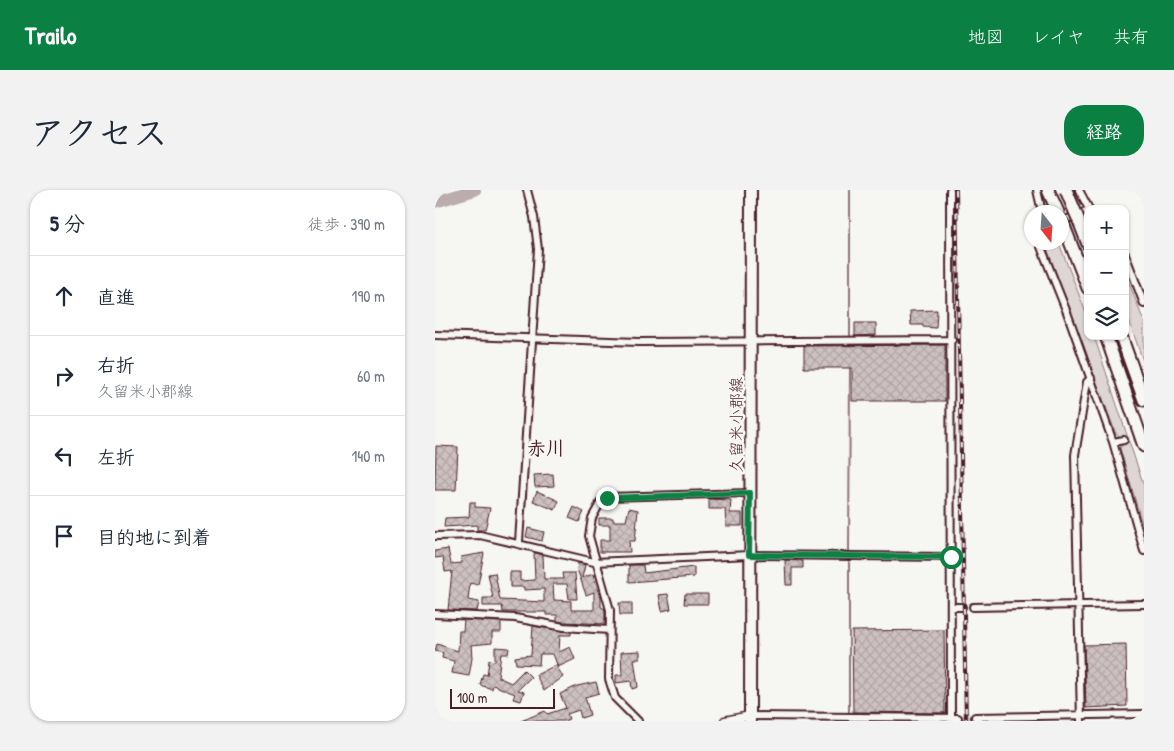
<!DOCTYPE html>
<html lang="ja">
<meta charset="utf-8">
<style>
body{margin:0;font-family:"Patrick Hand","Klee One",sans-serif;background:#f2f2f3;color:#1f2937}
.controls{position:absolute;right:15px;top:15px;display:grid;overflow:hidden;border-radius:10px;box-shadow:0 1px 4px #0004}
.controls button{width:45px;height:45px;display:grid;place-items:center;padding:0;border:0;border-bottom:1px solid #e0e1e3;background:#fff;color:#1f2937;font:25px sans-serif}
.compass{position:absolute;left:589px;top:15px;width:45px;height:45px;border-radius:50%;background:#fff;box-shadow:0 1px 4px #0004;rotate:163deg}
.scale{position:absolute;left:15px;bottom:12px;width:105px;box-sizing:border-box;padding-left:5px;border:2px solid #4a1f2b;border-top:0;font-size:14px;line-height:18px;white-space:nowrap;color:#4a1f2b;-webkit-text-stroke:4px #f6f6f2;paint-order:stroke}
.stop{position:absolute;width:15px;height:15px;margin:-11px;border:4px solid #0b8043;border-radius:50%;background:#fff}
.stop.end{background:#0b8043;border-color:#fff;box-shadow:0 1px 5px #0008}
.list{margin:0;padding:0;list-style:none}
h2{display:flex;justify-content:space-between;align-items:center;height:65px;margin:0;padding:0 20px;font-size:21px}
h2 small{font-size:16px;font-weight:400;color:#747a83}
.list li{display:grid;grid-template-columns:32px 1fr auto;gap:15px;align-items:center;box-sizing:border-box;height:80px;padding:0 20px;border-top:1px solid #e0e1e3}
.list b{display:block;font-size:19px;white-space:nowrap}
.list p{margin:0;font-size:16px;white-space:nowrap;color:#747a83}
.list em{font-size:16px;font-style:normal;color:#747a83}
.icon{flex:none;width:28px;height:28px;fill:none;stroke:currentColor;stroke-width:2;stroke-linecap:round;stroke-linejoin:round}
.map{position:relative;flex:none;width:709px;height:531px;overflow:hidden;border-radius:20px}
header{display:flex;align-items:center;gap:30px;box-sizing:border-box;height:70px;padding:0 25px;background:#0b8043;color:#fff}
header strong{font-size:24px}
nav{display:flex;gap:28px;margin-inline-start:auto;font-size:18px}
.intro{display:flex;align-items:center;justify-content:space-between;box-sizing:border-box;height:120px;padding:0 30px}
h1{margin:0;font-size:35px}
.button{padding:12px 22px;border-radius:20px;background:#0b8043;color:#fff;font-size:18px;font-weight:700}
main{display:flex;gap:30px;padding:0 30px}
aside{flex:1;background:#fff;border-radius:20px;box-shadow:0 1px 4px #0004}
.map>svg:first-child{display:block}
</style>
<header>
<strong>Trailo</strong>
<nav><a>地図</a><a>レイヤ</a><a>共有</a></nav>
</header>
<div class="intro"><h1>アクセス</h1><a class="button">経路</a></div>
<main>
<aside>
<h2>5 分<small>徒歩 · 390 m</small></h2>
<ul class="list">
<li><svg class="icon" aria-label="ahead" viewBox="0 0 24 24"><path d="M12 20V5M6 11l6-6 6 6"/></svg><div><b>直進</b></div><em>190 m</em></li>
<li><svg class="icon" aria-label="right" viewBox="0 0 24 24"><path d="M7 20v-9h11M14 6l5 5-5 5"/></svg><div><b>右折</b><p>久留米小郡線</p></div><em>60 m</em></li>
<li><svg class="icon" aria-label="left" viewBox="0 0 24 24"><path d="M17 20v-9H6M10 6l-5 5 5 5"/></svg><div><b>左折</b></div><em>140 m</em></li>
<li><svg class="icon" aria-label="arrive" viewBox="0 0 24 24"><path d="M6 21V4h12l-3 4 3 4H6"/></svg><div><b>目的地に到着</b></div></li>
</ul>
</aside>
<div class="map">
<svg width="709" height="531" viewBox="0 0 709 531">
<defs>
<pattern id="building-cross-hatch" width="8" height="8" patternUnits="userSpaceOnUse" patternTransform="scale(1.25)"><rect width="8" height="8" fill="#ccc1c0"/><path d="M0 0l8 8M0 8l8-8" fill="none" stroke="#b1a5a5"/></pattern>
</defs>
<rect width="100%" height="100%" fill="#f6f6f2"/>
<filter id="ink" filterUnits="userSpaceOnUse"><feTurbulence type="fractalNoise" baseFrequency=".02" numOctaves="2"/><feDisplacementMap in="SourceGraphic" scale="10" xChannelSelector="R" yChannelSelector="G"/><feConvolveMatrix kernelMatrix="1 2 1 2 8 2 1 2 1" color-interpolation-filters="sRGB"/></filter>
<g filter="url(#ink)">
<path fill="#ddd6d5" stroke="#947a80" d="M610,53H624L653,128V146H659L709,296V340L685,258L690,250L681,244Z
M690,82L709,132V174L690,119Z"/>
<g fill="none" stroke-linecap="round" stroke-linejoin="round">
<path stroke="#8e747a" stroke-width="2" d="M415,149V0
M414,364L415,176
M414,531V368"/>
<path stroke="#bbadae" stroke-width="12" d="M0,12L40,0"/>
</g>
<path fill="url(#building-cross-hatch)" stroke="#4a1f2b" d="M502,120L501,138L488,137V135H476L475,121Z
M420,133H441V145L420,146Z
M510,155V211H417V178H369V156Z
M1,256L23,257L21,300H0Z
M118,284L119,296L100,297L99,285Z
M102,301L124,311L120,320L98,311Z
M274,309L296,310L295,323H307V336H291L290,319H274Z
M35,312H40V317L55,318L50,340H42V335L9,337L10,328L34,327Z
M139,317L149,322L144,332L134,328Z
M194,318L203,320L200,351H194L195,362H165V350H175V335H164V328H178V331H191Z
M93,338L109,342L107,351L91,347Z
M13,359L16,374L27,373L26,367L49,363L43,395L35,393L33,410L44,412L42,421L13,420L17,381L10,382L8,367L0,368V361Z
M101,363L108,365L109,389H128L127,383H140L142,409H134L132,394H118L119,410L136,411V420H159V402L151,405L142,379L143,373L150,375L147,388L158,384L166,408V417L170,419V434L130,432L122,431V425H111V422H68L67,416H48V408H58L53,384L60,383L65,410L109,412V399L89,400V397H75V382H85V391L100,390L99,364Z
M350,370L368,371V378H357V395H351Z
M194,375H208L209,383L259,377V387L194,392Z
M233,404L236,419L227,421L224,405Z
M250,404H273V414H249Z
M184,413H197V425H185Z
M29,430L66,432V442H57V453L36,455L37,468L34,486L17,483L19,471L7,468L8,463L0,461L2,454L23,461L24,441H28Z
M98,436L136,442V445H125L124,462L135,457L140,469L123,477L118,464H105L104,475L81,474L80,467L96,465Z
M509,440L510,523L418,522L417,441Z
M691,454L692,516L651,518L649,455Z
M60,457L74,458L73,464H66L63,487L76,493L89,480L96,487L83,500L89,502L86,511L78,509L80,504L58,495L57,499L45,495L48,484L52,485L54,470L60,471Z
M205,461V469H199L203,497L197,499L196,491L181,493V485H187L186,462Z
M121,475L128,487L109,501L101,485Z
M161,492L164,503L150,507L155,525L146,528L144,520L132,524L134,529L129,531H86L110,521L112,524L131,518L125,504L142,496Z"/>
<g fill="none" stroke-linecap="round" stroke-linejoin="round">
<path stroke="#d4cbca" stroke-width="6" stroke-dasharray="6 3" stroke-linecap="butt" d="M689,250L708,248
M523,528L540,527"/>
<g stroke="#4a1f2b" stroke-width="10">
<path id="minor" d="M515,0L516,531
M602,0L607,22
M644,0L654,19
M626,32L653,20
M604,52L633,125L678,252L709,361
M690,64L709,114
M0,145L204,152L517,150
M678,252L689,250
M0,346L45,345L159,372L315,365L516,367
M84,352L103,59L99,27L92,0
M516,417H527
M538,417L709,414
M0,424L80,428L129,437L174,440
M315,526L523,528
M540,527L709,524
M203,531L180,508L174,489L175,420L154,346L157,328L168,308L172,307L315,303
M646,531L640,265L652,192L656,188"/>
</g>
<g stroke="#4a1f2b" stroke-width="11">
<path id="tertiary" d="M290,531L315,526"/>
</g>
<g stroke="#4a1f2b" stroke-width="14">
<path id="primary" d="M315,531L316,0"/>
</g>
<g stroke="#4a1f2b" stroke-width="15">
<path id="motorway" d="M613,0L623,22
M644,31L653,54
M629,36L653,98
M671,146L709,256
M686,146L709,210"/>
</g>
<use href="#minor" stroke="#f6f6f2" stroke-width="6"/>
<use href="#tertiary" stroke="#f6f6f2" stroke-width="8"/>
<use href="#primary" stroke="#f6f6f2" stroke-width="10"/>
<use href="#motorway" stroke="#f6f6f2" stroke-width="11"/>
<g stroke="#4a1f2b" stroke-width="4">
<path id="rail" d="M521,0L531,531"/>
</g>
<use href="#rail" stroke="#f6f6f2" stroke-width="2" stroke-dasharray="5.5" stroke-linecap="butt"/>
<g stroke="#4a1f2b" stroke-width="15" stroke-linecap="butt">
<path id="motorway-bridge" d="M631,0L644,31
M626,31L629,36"/>
</g>
<use href="#motorway-bridge" stroke="#f6f6f2" stroke-width="11"/>
</g>
</g>
<g fill="none" stroke-linecap="round" stroke-linejoin="round" filter="url(#ink)">
<path stroke="#0b8043" stroke-width="6" d="M172,308L315,303L314,365L516,367"/>
</g>
<g text-anchor="middle" dominant-baseline="central" stroke-width="5" stroke-linejoin="round" paint-order="stroke">
<g font-size="16" fill="#4a1f2b" stroke="#f6f6f2">
<text transform="translate(301 235) rotate(-90)">久留米小郡線</text>
</g>
<g font-size="19" font-weight="bold" fill="#4a1f2b" stroke="#f6f6f2">
<text x="111" y="258">赤川</text>
</g>
</g>
</svg>
<div class="controls">
<button>+</button>
<button>−</button>
<button><svg class="icon" aria-label="layers" viewBox="0 0 24 24"><path d="M12 4l9 5-9 5-9-5zM3 14l9 5 9-5"/></svg></button>
</div>
<svg class="compass" viewBox="-18 -18 36 36"><path d="M0-13l5 13h-10z" fill="#e53935"/><path d="M0 13l5-13h-10z" fill="#747a83"/></svg>
<div class="scale">100 m</div>
<div class="stop" style="left:516px;top:367px"></div>
<div class="stop end" style="left:172px;top:308px"></div>
</div>
</main>
